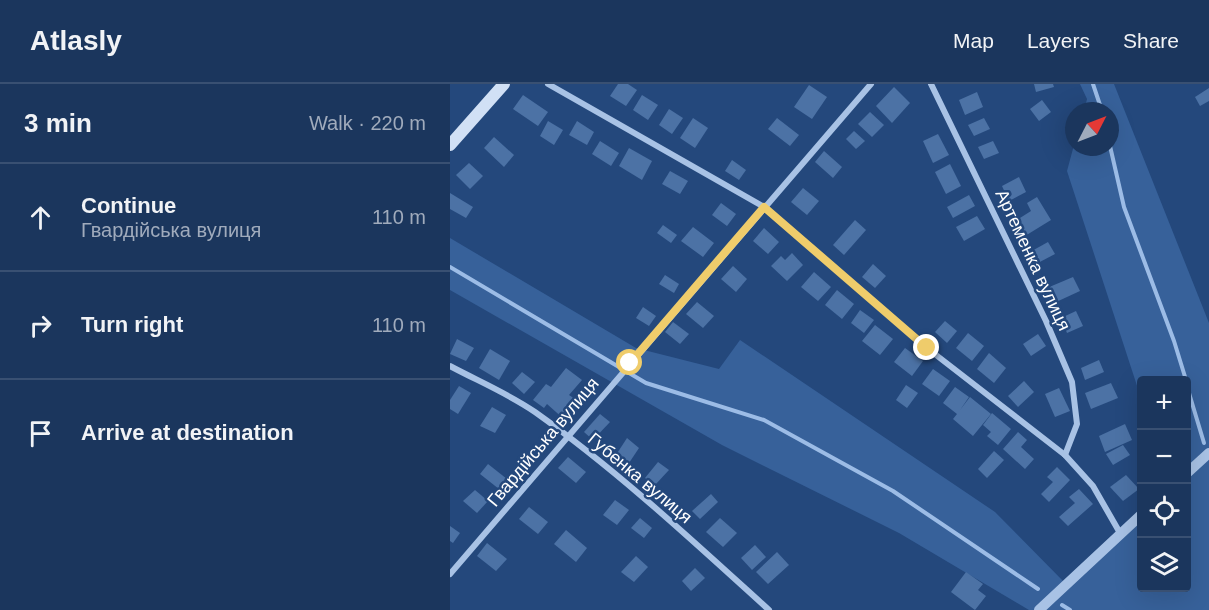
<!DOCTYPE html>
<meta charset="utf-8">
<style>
body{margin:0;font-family:Arial,sans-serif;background:#284166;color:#f1f3f6}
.controls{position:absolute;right:18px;bottom:18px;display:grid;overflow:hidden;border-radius:6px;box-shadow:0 6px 24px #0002}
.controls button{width:54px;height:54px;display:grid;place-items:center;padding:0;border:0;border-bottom:2px solid #395072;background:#1b365d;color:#f1f3f6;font:30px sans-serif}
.compass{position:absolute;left:615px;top:18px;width:54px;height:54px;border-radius:50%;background:#1b365d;box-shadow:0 6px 24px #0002;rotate:48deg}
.stop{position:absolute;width:18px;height:18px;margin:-14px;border:4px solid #efcc6b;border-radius:50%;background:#fff}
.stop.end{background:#efcc6b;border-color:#fff;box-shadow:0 2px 6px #0008}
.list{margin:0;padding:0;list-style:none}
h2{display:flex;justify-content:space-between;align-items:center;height:78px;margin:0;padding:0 24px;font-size:26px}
h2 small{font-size:20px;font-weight:400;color:#a0abbc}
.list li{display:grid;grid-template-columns:39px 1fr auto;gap:18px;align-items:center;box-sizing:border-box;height:108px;padding:0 24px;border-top:2px solid #395072}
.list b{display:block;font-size:22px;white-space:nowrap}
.list p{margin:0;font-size:20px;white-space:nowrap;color:#a0abbc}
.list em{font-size:20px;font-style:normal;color:#a0abbc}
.icon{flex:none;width:33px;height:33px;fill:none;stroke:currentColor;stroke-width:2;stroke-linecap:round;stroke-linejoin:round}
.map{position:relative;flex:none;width:759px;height:526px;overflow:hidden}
header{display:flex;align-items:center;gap:36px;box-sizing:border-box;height:84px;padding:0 30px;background:#1b365d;border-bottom:2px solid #395072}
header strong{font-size:28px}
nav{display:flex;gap:33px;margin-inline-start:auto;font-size:21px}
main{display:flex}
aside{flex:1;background:#1b365d}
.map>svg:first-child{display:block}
</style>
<header>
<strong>Atlasly</strong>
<nav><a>Map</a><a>Layers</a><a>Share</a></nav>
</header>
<main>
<aside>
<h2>3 min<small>Walk · 220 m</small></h2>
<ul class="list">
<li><svg class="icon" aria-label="ahead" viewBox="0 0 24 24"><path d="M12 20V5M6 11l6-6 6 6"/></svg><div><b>Continue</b><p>Гвардійська вулиця</p></div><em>110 m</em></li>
<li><svg class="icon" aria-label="right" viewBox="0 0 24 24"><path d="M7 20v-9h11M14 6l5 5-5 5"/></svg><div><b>Turn right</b></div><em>110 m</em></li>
<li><svg class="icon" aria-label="arrive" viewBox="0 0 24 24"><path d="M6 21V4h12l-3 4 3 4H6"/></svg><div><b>Arrive at destination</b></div></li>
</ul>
</aside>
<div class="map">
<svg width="759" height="526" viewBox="0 0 759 526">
<rect width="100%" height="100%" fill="#24487c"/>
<path fill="#37619a" d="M630,0H664L759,239V526H579L449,449L272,361L0,206V154L186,264L269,285L290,256L545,428L616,500L691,430L692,504H736V296H692L691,314L617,87L624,61V63H660V27H634L637,15Z"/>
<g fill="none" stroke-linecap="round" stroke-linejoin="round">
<g stroke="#9cbce6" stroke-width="4">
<path d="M643,0L652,27"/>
<path d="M660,62L674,123L724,257L736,296"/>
<path d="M0,183L196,299L314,336L443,407L588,505"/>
<path d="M736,299L754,359"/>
<path d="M612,521L620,526"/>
</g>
</g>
<g fill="#4c72a5">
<path d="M168,0H178L187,6L176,22L160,12Z"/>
<path d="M584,0H603L604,3L586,8Z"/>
<path d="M359,1L377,13L362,35L344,23Z"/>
<path d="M444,3L460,19L442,39L426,22Z"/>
<path d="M759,4V17L750,22L745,13Z"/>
<path d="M527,8L533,23L515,31L509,16Z"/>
<path d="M73,11L98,28L88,42L63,25Z"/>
<path d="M192,11L208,21L198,36L183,26Z"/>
<path d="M592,16L601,28L589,37L580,25Z"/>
<path d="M219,25L233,34L222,50L209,41Z"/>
<path d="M420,28L434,41L422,53L408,40Z"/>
<path d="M243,34L258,44L245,64L230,54Z"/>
<path d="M327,34L349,51L340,62L318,45Z"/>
<path d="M534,34L540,45L524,52L518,41Z"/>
<path d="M98,37L113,46L104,61L90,52Z"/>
<path d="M127,37L144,48L137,61L119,51Z"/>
<path d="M404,47L415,57L406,65L396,55Z"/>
<path d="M488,50L499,71L483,79L473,57Z"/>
<path d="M44,53L64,71L54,83L34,64Z"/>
<path d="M150,57L169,69L161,82L142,70Z"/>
<path d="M543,57L549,69L534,75L528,63Z"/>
<path d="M179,64L202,77L192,96L169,82Z"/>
<path d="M374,67L392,83L383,94L365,78Z"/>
<path d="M282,76L296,86L289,96L275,87Z"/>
<path d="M19,79L33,92L20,105L6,91Z"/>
<path d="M500,80L511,102L496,110L485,88Z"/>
<path d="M220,87L238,97L230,110L212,100Z"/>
<path d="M569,93L576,108L559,117L552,102Z"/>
<path d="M353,104L369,117L357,131L341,118Z"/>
<path d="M0,109L23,123L16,134L0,125Z"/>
<path d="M519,111L525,122L503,134L497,123Z"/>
<path d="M587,113L601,136L575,152L565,137L581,127L577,119Z"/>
<path d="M271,119L286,130L277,142L262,131Z"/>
<path d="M527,132L535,145L514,157L506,143Z"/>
<path d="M405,136L416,146L394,171L383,161Z"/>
<path d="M213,141L227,151L221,159L207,149Z"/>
<path d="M243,143L264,159L253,173L231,157Z"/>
<path d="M314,144L329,158L318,170L303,157Z"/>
<path d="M598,158L605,170L586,180L580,168Z"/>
<path d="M342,169L353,181L337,197L321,182L331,172L335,176Z"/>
<path d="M423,180L436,192L425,204L412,193Z"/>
<path d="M283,182L297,195L286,208L271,195Z"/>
<path d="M364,188L381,203L368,217L351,203Z"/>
<path d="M215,191L229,200L224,209L209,200Z"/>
<path d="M623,193L630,207L604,219L597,204Z"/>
<path d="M387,206L404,220L392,235L375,221Z"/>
<path d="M247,218L264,232L253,244L236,230Z"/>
<path d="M193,223L206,232L199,242L186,234Z"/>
<path d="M410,226L424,236L414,249L401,239Z"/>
<path d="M626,227L633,242L617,249L611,234Z"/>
<path d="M495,237L507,247L497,259L485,248Z"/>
<path d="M223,238L239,250L230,260L215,248Z"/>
<path d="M425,241L443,255L430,271L412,257Z"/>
<path d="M518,249L534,262L522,277L506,264Z"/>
<path d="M588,250L596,262L581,272L573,260Z"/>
<path d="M7,255L24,264L16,277L0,270Z"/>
<path d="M455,264L473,277L462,292L444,278Z"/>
<path d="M40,265L60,277L49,296L29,284Z"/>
<path d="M539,269L556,284L544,299L527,285Z"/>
<path d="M649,276L654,288L635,296L631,284Z"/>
<path d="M116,284L132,296L119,311L128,317L115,336L97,320L94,324L83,316L96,300L101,303Z"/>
<path d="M483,285L500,297L489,312L472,300Z"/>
<path d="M72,288L85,298L74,310L62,299Z"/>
<path d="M574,297L584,308L568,323L558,312Z"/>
<path d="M661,299L668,314L641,325L635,309Z"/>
<path d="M456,301L468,309L457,324L446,316Z"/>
<path d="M9,302L21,309L8,330L0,325V316Z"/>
<path d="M505,303L519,313L510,326L520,313L541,330L523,352L503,335L507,330L493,319Z"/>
<path d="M609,304L620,327L605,333L595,310Z"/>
<path d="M42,323L56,331L45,349L30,342Z"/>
<path d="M542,329L561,345L548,361L537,352L541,348L533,341Z"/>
<path d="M150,330L160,338L143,356L134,348Z"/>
<path d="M675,340L682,356L655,368L649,352Z"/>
<path d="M568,348L577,356L571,363L584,375L575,385L553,365Z"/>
<path d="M177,354L189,364L179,379L166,371Z"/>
<path d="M673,361L680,371L663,381L656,370Z"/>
<path d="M544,367L554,376L537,394L528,385Z"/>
<path d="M118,373L136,388L126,399L108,384Z"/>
<path d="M208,378L219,386L205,401L195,394Z"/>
<path d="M38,380L57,395L49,405L30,390Z"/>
<path d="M607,383L620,396L599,418L591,410L603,398L597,393Z"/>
<path d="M676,391L689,405L673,417L660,403Z"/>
<path d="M629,405L643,420L618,442L609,433L625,419L619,413Z"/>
<path d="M25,406L38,417L27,429L13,417Z"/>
<path d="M261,410L268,418L250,435L242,427Z"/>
<path d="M165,416L179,426L167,441L153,431Z"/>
<path d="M79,423L98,438L88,450L69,435Z"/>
<path d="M190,434L202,444L194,454L181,444Z"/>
<path d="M270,434L287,449L273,463L256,448Z"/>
<path d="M0,442L10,449L3,459L0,457Z"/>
<path d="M116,446L137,464L126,478L104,460Z"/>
<path d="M37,459L57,475L46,487L27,472Z"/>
<path d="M305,461L316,473L302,486L291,474Z"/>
<path d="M327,468L339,481L318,500L306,488Z"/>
<path d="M186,472L198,483L184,498L171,488Z"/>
<path d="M245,484L255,494L241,507L232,497Z"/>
<path d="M516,488L533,500L528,506L536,512L525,526L501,508Z"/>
</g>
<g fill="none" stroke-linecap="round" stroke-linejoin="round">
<g stroke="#a8c2e5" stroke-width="6">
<path d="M98,0L314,123L477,264L615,371L643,402L670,449"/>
<path d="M481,0L596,237L622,298L627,340L615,371"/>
<path d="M0,282C28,297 59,310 85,328C168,387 244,458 319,526"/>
<path d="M0,490L421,0"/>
</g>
<g stroke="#a8c2e5" stroke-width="10">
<path d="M736,390L759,369"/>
<path d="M589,526L692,430"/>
</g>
<path stroke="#d1e0f5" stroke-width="12" d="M0,61L54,0"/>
</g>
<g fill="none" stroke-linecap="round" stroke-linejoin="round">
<path stroke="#efcc6b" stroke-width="8" d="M180,279L314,123L477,264"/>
</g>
<g text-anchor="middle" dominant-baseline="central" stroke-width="5" stroke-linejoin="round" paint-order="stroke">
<g font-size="18" fill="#fff" stroke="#24487c">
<text transform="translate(583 176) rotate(65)">Артеменка вулиця</text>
<text transform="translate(93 358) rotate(-50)">Гвардійська вулиця</text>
<text transform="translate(190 394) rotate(40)">Губенка вулиця</text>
</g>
</g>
</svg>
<div class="controls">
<button>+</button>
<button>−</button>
<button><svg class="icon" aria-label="locate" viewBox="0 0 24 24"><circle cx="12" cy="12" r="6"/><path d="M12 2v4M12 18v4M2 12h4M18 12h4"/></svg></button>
<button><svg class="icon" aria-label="layers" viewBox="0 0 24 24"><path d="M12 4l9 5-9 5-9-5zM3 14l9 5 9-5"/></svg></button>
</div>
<svg class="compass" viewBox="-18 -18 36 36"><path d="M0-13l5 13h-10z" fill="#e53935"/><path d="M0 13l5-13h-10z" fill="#a0abbc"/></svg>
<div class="stop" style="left:180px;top:279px"></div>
<div class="stop end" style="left:477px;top:264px"></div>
</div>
</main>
